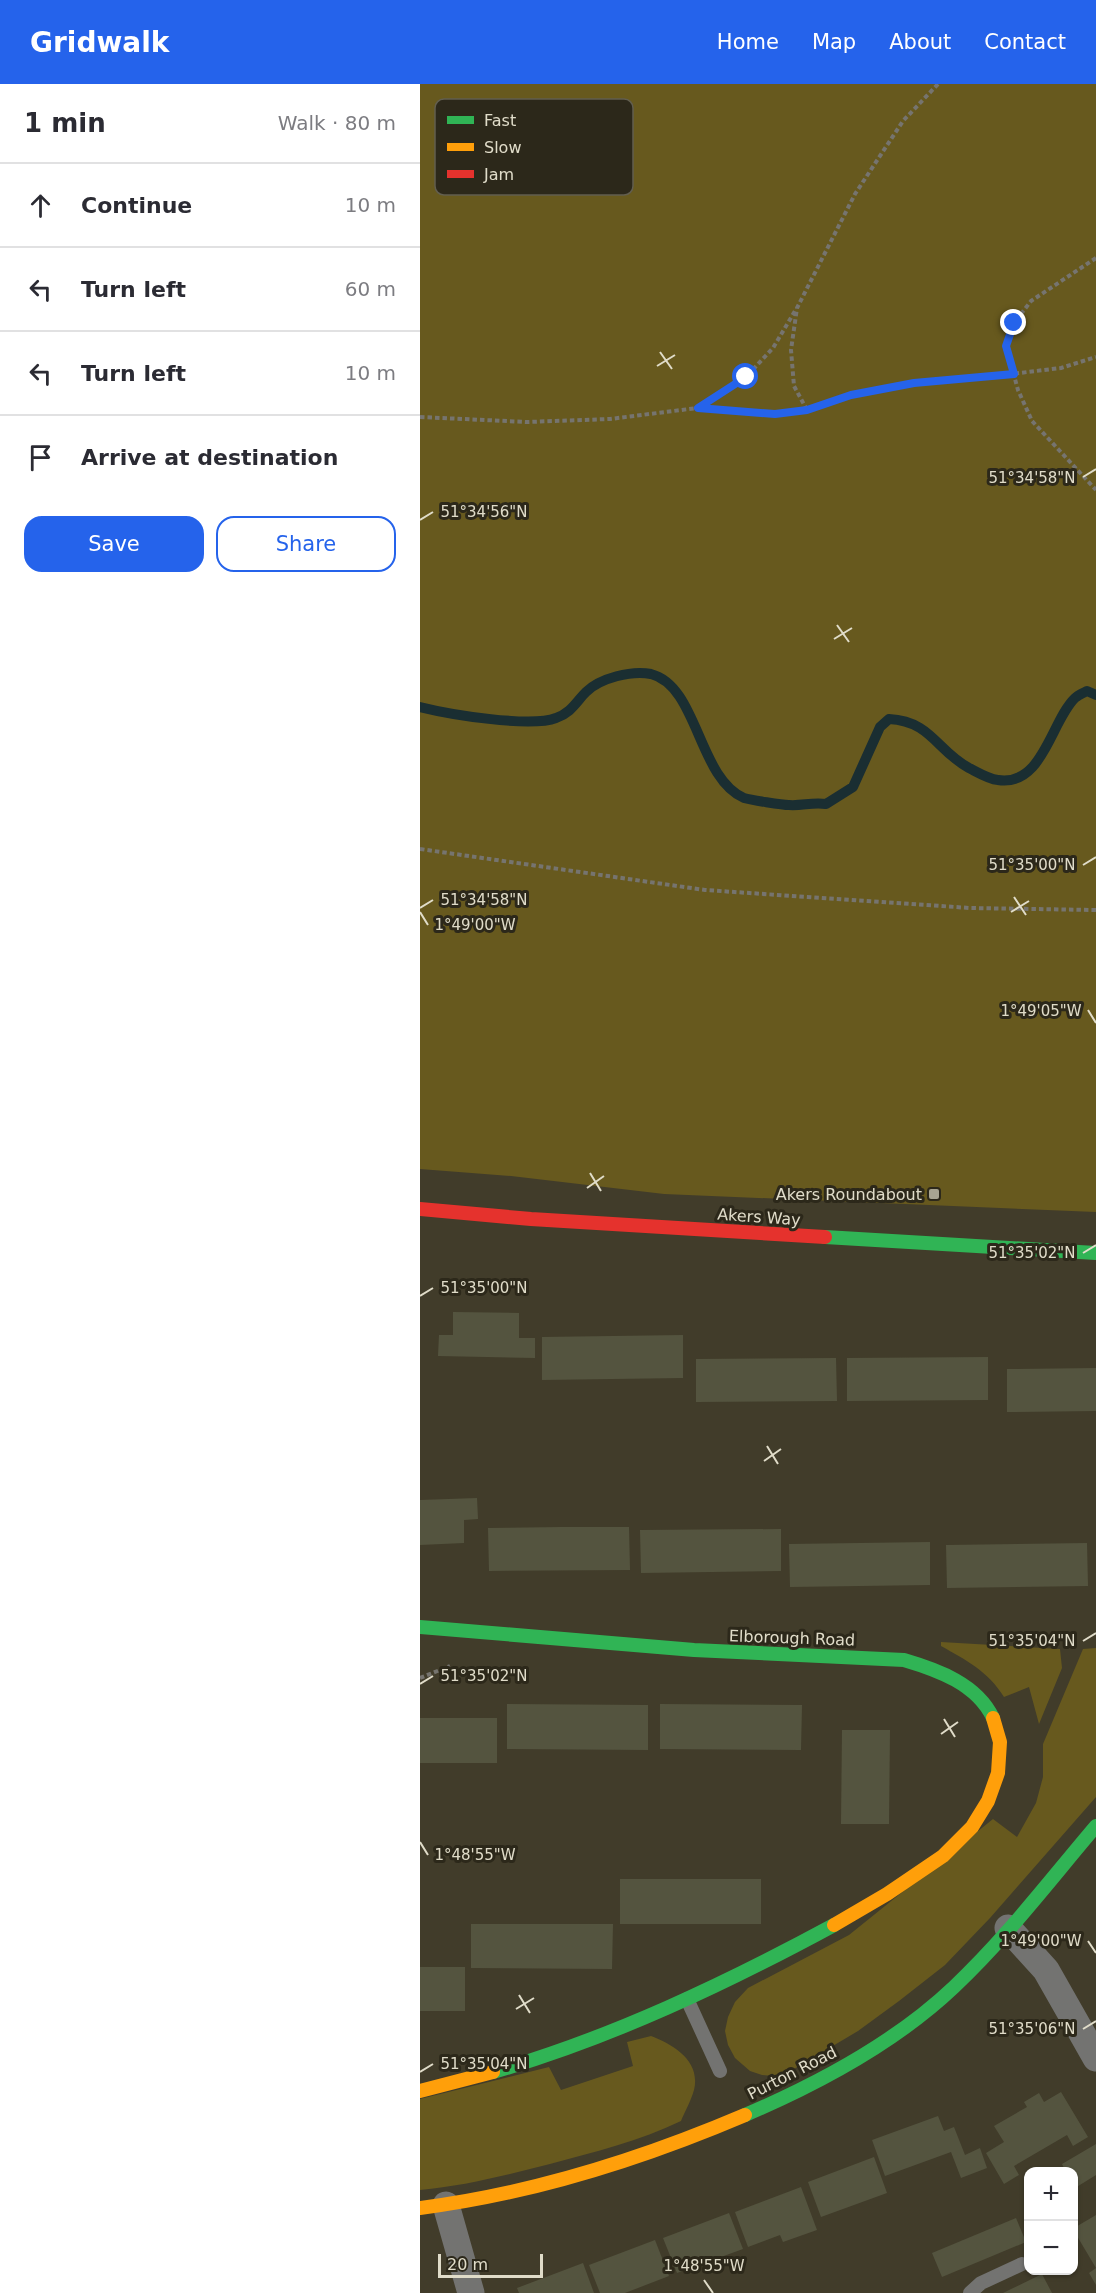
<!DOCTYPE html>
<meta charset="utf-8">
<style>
body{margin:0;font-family:"DejaVu Sans",sans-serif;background:#f2f2f3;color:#2b2b33}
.controls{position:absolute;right:18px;bottom:18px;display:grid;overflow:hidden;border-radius:12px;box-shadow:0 2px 4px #0004}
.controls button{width:54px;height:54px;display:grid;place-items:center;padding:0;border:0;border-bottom:2px solid #e1e1e2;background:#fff;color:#2b2b33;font:30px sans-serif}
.scale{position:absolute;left:18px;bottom:15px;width:105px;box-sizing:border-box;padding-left:6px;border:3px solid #e0dcc9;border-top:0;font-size:16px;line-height:21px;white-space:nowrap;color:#e0dcc9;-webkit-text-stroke:4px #2c281a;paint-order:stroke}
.stop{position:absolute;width:18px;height:18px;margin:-14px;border:4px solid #2563eb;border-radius:50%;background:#fff}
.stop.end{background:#2563eb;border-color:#fff;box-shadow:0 2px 6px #0008}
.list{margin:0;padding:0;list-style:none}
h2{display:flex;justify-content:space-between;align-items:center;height:78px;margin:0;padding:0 24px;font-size:26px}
h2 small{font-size:20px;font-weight:400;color:#7c7c81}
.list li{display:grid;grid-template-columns:39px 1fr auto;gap:18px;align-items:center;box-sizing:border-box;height:84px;padding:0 24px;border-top:2px solid #e1e1e2}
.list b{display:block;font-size:22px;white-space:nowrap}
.list em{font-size:20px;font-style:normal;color:#7c7c81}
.actions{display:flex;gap:12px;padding:18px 24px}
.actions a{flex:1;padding:14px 0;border:2px solid #2563eb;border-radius:18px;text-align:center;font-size:21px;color:#2563eb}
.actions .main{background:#2563eb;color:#fff}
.icon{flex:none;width:33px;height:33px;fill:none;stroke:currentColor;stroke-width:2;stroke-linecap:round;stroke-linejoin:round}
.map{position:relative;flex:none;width:676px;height:2209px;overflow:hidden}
header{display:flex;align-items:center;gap:36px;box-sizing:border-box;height:84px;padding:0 30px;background:#2563eb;color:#fff}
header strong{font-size:28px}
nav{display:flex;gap:33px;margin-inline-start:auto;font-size:21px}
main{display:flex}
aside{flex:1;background:#fff}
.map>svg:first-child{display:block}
</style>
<header>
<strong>Gridwalk</strong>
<nav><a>Home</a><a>Map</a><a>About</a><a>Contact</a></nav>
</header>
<main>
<aside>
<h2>1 min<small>Walk · 80 m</small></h2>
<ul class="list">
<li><svg class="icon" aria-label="ahead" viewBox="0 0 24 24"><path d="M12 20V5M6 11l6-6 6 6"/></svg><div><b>Continue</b></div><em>10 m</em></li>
<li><svg class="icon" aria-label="left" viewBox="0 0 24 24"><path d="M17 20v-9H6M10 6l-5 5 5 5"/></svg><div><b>Turn left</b></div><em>60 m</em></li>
<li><svg class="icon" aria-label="left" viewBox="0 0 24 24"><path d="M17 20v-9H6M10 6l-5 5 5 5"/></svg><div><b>Turn left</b></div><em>10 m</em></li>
<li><svg class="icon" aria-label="arrive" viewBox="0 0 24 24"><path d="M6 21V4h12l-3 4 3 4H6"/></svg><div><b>Arrive at destination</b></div></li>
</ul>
<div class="actions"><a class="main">Save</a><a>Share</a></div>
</aside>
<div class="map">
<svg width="676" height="2209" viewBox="0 0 676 2209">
<rect width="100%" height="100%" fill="#413c2a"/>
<g fill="#67591e">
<path d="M0,0H676V1128L244,1110L91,1092L0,1085Z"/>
<path d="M521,1558L640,1565L642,1584L619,1640L609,1603L584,1613C568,1587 546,1576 521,1562Z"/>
<path d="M676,1564V1713L570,1834L525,1881L479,1917L438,1947L369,1988L354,1992L342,1991L330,1987L315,1974L308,1961L305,1947L308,1933L315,1918L328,1904L429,1851L573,1735L597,1753L616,1719L623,1693V1660L663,1565Z"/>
<path d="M231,1952C254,1961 281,1977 274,2006C271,2017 265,2027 261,2037C220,2057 174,2068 130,2080C87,2091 44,2102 0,2106V2015L129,1983L141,2006L213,1982L207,1958Z"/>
</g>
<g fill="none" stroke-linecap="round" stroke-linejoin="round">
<path stroke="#1a2e32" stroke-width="10" d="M0,623C28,630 110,644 136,634C151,629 156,618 166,608C180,594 212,586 231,590C278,602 278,694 324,714C331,716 362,721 369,721C382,722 392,718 406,720L433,703L460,643L469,635C511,637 517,667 549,684C557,688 568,695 578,696C623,703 631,637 655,614C658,611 663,609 667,607L676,611"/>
</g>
<g fill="#54543f">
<path d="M33,1228L99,1229V1254H115V1274L18,1272L19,1251H33Z"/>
<path d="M263,1251V1294L122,1296V1253Z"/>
<path d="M568,1273V1316L427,1317V1274Z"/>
<path d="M416,1274L417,1317L276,1318V1275Z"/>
<path d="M676,1284V1327L587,1328V1285Z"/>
<path d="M57,1414L58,1435L44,1436V1459L0,1461V1416Z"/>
<path d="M142,1443H209L210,1486L69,1487L68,1444Z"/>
<path d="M361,1445V1487L221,1489L220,1446Z"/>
<path d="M510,1458V1501L370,1503L369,1460Z"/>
<path d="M667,1459L668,1502L527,1504L526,1461Z"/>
<path d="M87,1620L228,1621V1666L87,1665Z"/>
<path d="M240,1620L382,1621L381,1666L240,1665Z"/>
<rect x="0" y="1634" width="77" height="45"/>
<path d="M422,1646H470L469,1740H421Z"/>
<rect x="200" y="1795" width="141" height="45"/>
<path d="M51,1840H193L192,1885L51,1884Z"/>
<rect x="0" y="1883" width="45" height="44"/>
<path d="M641,2008L668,2053L653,2062L647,2051L594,2082L599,2091L584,2100L566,2069L584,2058L574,2042L607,2023L604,2018L619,2009L624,2018Z"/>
<path d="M518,2032L524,2047L534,2043L545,2071L560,2064L567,2084L541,2094L531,2068L465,2092L452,2056Z"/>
<path d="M676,2060V2091L655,2104L654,2088H646L642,2080Z"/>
<path d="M454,2073L467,2109L401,2133L388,2098Z"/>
<path d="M381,2103L397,2146L363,2158L360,2151L328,2163L315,2128Z"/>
<path d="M309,2129L323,2165L257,2189L243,2154Z"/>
<path d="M676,2131V2184L654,2147V2144Z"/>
<path d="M596,2134L606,2158L522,2193L512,2169Z"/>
<path d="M235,2156L249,2192L205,2209H180L169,2181Z"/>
<path d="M163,2179L174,2209H99L97,2204Z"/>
<path d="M676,2184V2201L669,2189Z"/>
<path d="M622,2190L632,2209H583Z"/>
</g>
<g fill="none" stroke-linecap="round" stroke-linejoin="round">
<g stroke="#76746f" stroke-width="4" stroke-dasharray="4.5 3" stroke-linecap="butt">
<path d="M676,174L611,217L594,239L586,262L598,306L612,337L676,406"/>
<path d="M278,324L326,293L353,264L375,227"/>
<path d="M387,326L374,302L371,266L377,224L435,110L483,37L518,0"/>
<path d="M0,333L107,338L190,335L277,324L355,330L387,326L431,311L494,299L574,292L641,284L676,273"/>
<path d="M0,765L285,806L550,824L676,826"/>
<path d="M0,1594L30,1582"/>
</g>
<g stroke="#737371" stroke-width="14">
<path d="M267,1915L300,1987"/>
<path d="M550,2209L561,2199L602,2180"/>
</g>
<g stroke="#737371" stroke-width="27">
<path d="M588,1844L626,1886L676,1974"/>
<path d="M26,2121L51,2209"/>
</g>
<g stroke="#30b455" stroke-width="14">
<path d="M405,1153L676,1169"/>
<path d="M0,1543L274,1566L484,1576C518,1586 557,1600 573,1634"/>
<path d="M73,1988C191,1954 305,1900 414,1841"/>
<path d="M325,2031C400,1999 475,1959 534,1903C586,1854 630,1796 676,1742"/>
</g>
<g stroke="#ff9f0a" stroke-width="14">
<path d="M414,1841L467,1810L523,1772L552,1743L568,1717L578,1689L580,1658L573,1634"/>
<path d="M0,2007L73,1988"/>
<path d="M0,2124C110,2110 224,2074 325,2031"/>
</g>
<path stroke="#e5322d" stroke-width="14" d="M0,1125L111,1135L405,1153"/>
</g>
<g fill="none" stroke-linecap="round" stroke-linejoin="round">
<path stroke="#2563eb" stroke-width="8" d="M326,293L278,324L355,330L387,326L431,311L494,299L594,290L586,262L594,239"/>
</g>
<path fill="none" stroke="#e0dcc9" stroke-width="2" d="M240,268L252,285M237,282L255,271M663,393L676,385M0,436L13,428M417,541L429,558M414,555L432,544M663,781L676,773M594,813L606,831M0,824L13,816M0,828L8,841M591,828L609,817M668,926L676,939M170,1089L181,1107M167,1104L184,1092M663,1169L676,1161M0,1212L13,1204M347,1362L358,1380M344,1377L361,1365M663,1557L676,1549M0,1600L13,1592M524,1635L535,1653M521,1650L538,1638M0,1758L8,1771M668,1857L676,1869M99,1911L110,1929M96,1925L114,1914M663,1945L676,1937M0,1988L13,1980M284,2196L293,2209"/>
<rect fill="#a8a491" stroke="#2c281a" stroke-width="2" x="508" y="1104" width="12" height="12" rx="3"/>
<g text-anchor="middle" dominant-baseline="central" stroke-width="6" stroke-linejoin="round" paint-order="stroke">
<g font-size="16" fill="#e0dcc9" stroke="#2c281a" text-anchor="end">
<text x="502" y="1110">Akers Roundabout</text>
</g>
<g font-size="16" fill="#e0dcc9" stroke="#2c281a">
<text transform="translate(339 1133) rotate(4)">Akers Way</text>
<text transform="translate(372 1554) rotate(2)">Elborough Road</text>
<text transform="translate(372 1989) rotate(-27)">Purton Road</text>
</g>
</g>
<rect x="15" y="15" width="198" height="96" rx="9" fill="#2c281a" stroke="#625e4f" stroke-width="1.5"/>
<rect x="27" y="32" width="27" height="8" fill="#30b455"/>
<rect x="27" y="59" width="27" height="8" fill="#ff9f0a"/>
<rect x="27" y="86" width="27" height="8" fill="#e5322d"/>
<g font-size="16" fill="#e0dcc9">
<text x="64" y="42">Fast</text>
<text x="64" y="69">Slow</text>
<text x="64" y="96">Jam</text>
</g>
<g font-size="15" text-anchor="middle" fill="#e0dcc9" stroke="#2c281a" stroke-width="6" stroke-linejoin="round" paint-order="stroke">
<text x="612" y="399">51°34'58"N</text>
<text x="64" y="433">51°34'56"N</text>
<text x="612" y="786">51°35'00"N</text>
<text x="64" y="821">51°34'58"N</text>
<text x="55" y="846">1°49'00"W</text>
<text x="621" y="932">1°49'05"W</text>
<text x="612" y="1174">51°35'02"N</text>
<text x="64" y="1209">51°35'00"N</text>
<text x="612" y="1562">51°35'04"N</text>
<text x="64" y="1597">51°35'02"N</text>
<text x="55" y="1776">1°48'55"W</text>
<text x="621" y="1862">1°49'00"W</text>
<text x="612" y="1950">51°35'06"N</text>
<text x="64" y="1985">51°35'04"N</text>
<text x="284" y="2187">1°48'55"W</text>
</g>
</svg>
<div class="controls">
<button>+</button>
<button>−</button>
</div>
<div class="scale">20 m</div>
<div class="stop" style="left:326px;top:293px"></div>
<div class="stop end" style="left:594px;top:239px"></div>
</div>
</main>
